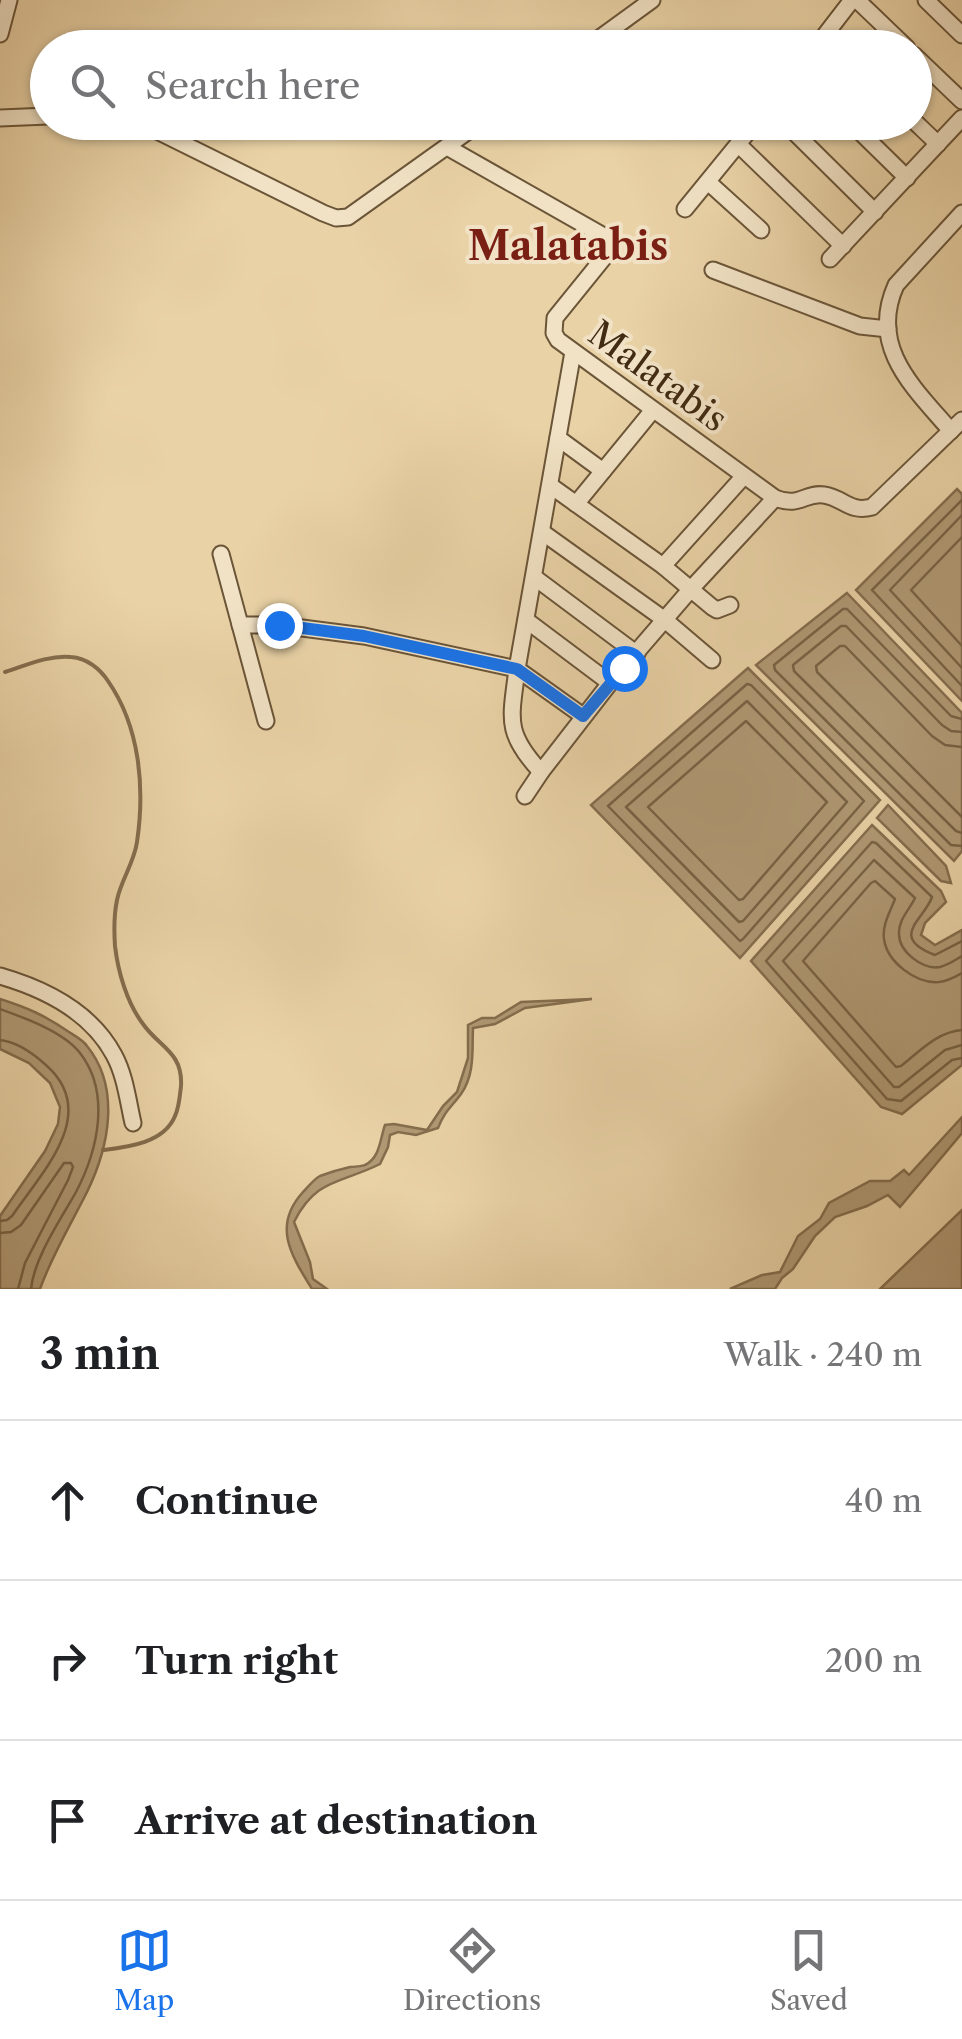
<!DOCTYPE html>
<meta charset="utf-8">
<style>
body{margin:0;font-family:"Libre Caslon Text",serif;background:#f2f2f2;color:#202124}
.stop{position:absolute;width:30px;height:30px;margin:-22px;border:8px solid #1a73e8;border-radius:50%;background:#fff}
.stop.end{background:#1a73e8;border-color:#fff;box-shadow:0 2px 10px #0008}
.list{margin:0;padding:0;list-style:none}
h2{display:flex;justify-content:space-between;align-items:center;height:130px;margin:0;padding:0 40px;font-size:42px}
h2 small{font-size:32px;font-weight:400;color:#757577}
.list li{display:grid;grid-template-columns:65px 1fr auto;gap:30px;align-items:center;box-sizing:border-box;height:160px;padding:0 40px;border-top:2px solid #e0e0e0}
.list b{display:block;font-size:38px;white-space:nowrap}
.list em{font-size:32px;font-style:normal;color:#757577}
.icon{flex:none;width:55px;height:55px;fill:none;stroke:currentColor;stroke-width:2;stroke-linecap:round;stroke-linejoin:round}
.map{position:relative;flex:none;width:962px;height:1289px;overflow:hidden}
.search{position:absolute;background:#fff;box-shadow:0 2px 8px #0004;left:30px;right:30px;top:30px;height:110px;display:flex;align-items:center;gap:25px;box-sizing:border-box;padding:0 35px;border-radius:55px;color:#757577;font-size:38px}
.sheet{height:610px;background:#fff}
nav{display:flex;justify-content:space-around;align-items:center;box-sizing:border-box;height:140px;border-top:2px solid #e0e0e0;background:#fff;font-size:28px;color:#757577}
nav a{display:grid;justify-items:center;gap:5px}
nav .on{color:#1a73e8}
.map>svg:first-child{display:block}
</style>
<div class="map">
<svg width="962" height="1289" viewBox="0 0 962 1289">
<rect width="100%" height="100%" fill="#e9d2a6"/>
<filter id="stains"><feTurbulence type="fractalNoise" baseFrequency=".002" numOctaves="4"/><feColorMatrix values="0 0 0 0 .2 0 0 0 0 .09 0 0 0 0 .02 0 0 0 .5 -.17"/></filter>
<radialGradient id="worn" r=".72"><stop offset=".6" stop-color="#630" stop-opacity="0"/><stop offset="1" stop-color="#630" stop-opacity=".3"/></radialGradient>
<g fill="#b09974" stroke="#846d4d" stroke-width="2.5">
<path d="M957,489L962,494V701L856,590Z"/>
<path d="M847,593L962,713V851L954,861L756,665Z"/>
<path d="M748,668L880,800L740,958L591,805Z"/>
<path d="M888,805L946,866L951,883L941,881L877,818Z"/>
<path d="M872,825L941,891L946,902L925,923L921,935L935,945L962,930V1065L902,1114L881,1107L751,961Z"/>
<path d="M0,999C28,1008 44,1015 69,1032C75,1036 83,1040 87,1046C121,1088 109,1147 87,1192C71,1224 52,1255 40,1289H0V1216L45,1151L58,1124L60,1107L50,1083L29,1063L0,1049Z"/>
<path d="M592,999L525,1008L495,1024L473,1028C472,1051 475,1074 461,1094C450,1109 446,1109 438,1128L416,1135L398,1132L390,1135L388,1147L380,1164C340,1184 316,1178 294,1222L310,1262L313,1279L327,1289H312C291,1255 272,1226 303,1192C308,1187 314,1179 320,1176C328,1173 341,1169 350,1167C352,1167 363,1166 365,1165C380,1158 380,1139 385,1125L394,1124L427,1130L443,1106L457,1092L468,1058V1025L482,1018H495L521,1002Z"/>
<path d="M962,1117V1133L900,1207L888,1195L867,1206L835,1217L815,1236L793,1269L782,1278L775,1289H730L762,1275L780,1272L798,1236L820,1219L829,1203L870,1181H890L904,1170L909,1175Z"/>
<path d="M962,1210V1289H880Z"/>
</g>
<g fill="none" stroke-linecap="round" stroke-linejoin="round">
<g stroke="#786244" stroke-width="2.5">
<path d="M962,500L872,590L962,686"/>
<path d="M962,515L890,590L962,668"/>
<path d="M962,537L911,590L962,646"/>
<path d="M747,684L751,685L864,801L743,939L740,941L608,806Z"/>
<path d="M747,701L847,802L743,921L739,922L626,807Z"/>
<path d="M962,719L951,716L847,609H843L774,665L775,670L951,845L962,846"/>
<path d="M746,721L827,802L743,899L739,900L648,807Z"/>
<path d="M962,732L951,731L942,725L846,626H841L793,665L794,671L956,831L962,833"/>
<path d="M962,747L945,745L932,736L845,646H840L816,666L817,672L962,817"/>
<path d="M962,941L935,955C888,937 924,920 932,897L876,843L872,842L766,961L887,1099L901,1101L952,1060L962,1058"/>
<path d="M962,956C955,960 948,965 940,967C923,970 899,952 899,934C898,920 910,909 915,898L874,860L783,961L894,1087H899L945,1050L962,1045"/>
<path d="M962,973C955,977 948,981 939,982C916,984 887,962 884,939C882,925 890,912 895,899L875,881L871,883L803,961L896,1067L901,1066C920,1051 937,1032 962,1030"/>
<path d="M0,1009C25,1018 64,1032 80,1053C111,1093 98,1150 76,1192C61,1219 34,1258 31,1289"/>
<path d="M0,1040C18,1042 34,1054 47,1066C100,1114 42,1172 12,1216L7,1220L0,1221"/>
<path d="M0,1233L11,1232L21,1225L64,1163H71L73,1167L68,1180L25,1263L18,1289"/>
</g>
<path stroke="#846d4d" stroke-width="4" d="M5,672C27,665 48,655 71,657C87,658 100,669 108,681C140,727 145,788 137,842C134,863 121,880 117,900C114,914 114,931 115,946C118,972 127,1003 143,1024C159,1047 183,1052 181,1086C180,1095 179,1108 175,1116C164,1143 128,1147 103,1150"/>
<defs>
<g id="minor">
<path d="M857,0L907,48"/>
<path d="M926,0L962,35"/>
<path d="M0,34L9,0"/>
<path d="M586,48L652,0"/>
<path d="M815,48L852,0"/>
<path d="M914,55L962,101"/>
<path d="M0,118L48,116"/>
<path d="M914,121L938,144"/>
<path d="M139,122L323,213L336,218L348,217L481,122"/>
<path d="M784,122L875,212"/>
<path d="M850,122L907,178"/>
<path d="M739,145L843,246"/>
<path d="M447,147L602,235L608,245L606,255L555,318L554,333L558,340L775,498C801,508 804,492 824,495C844,498 849,513 872,507L962,420"/>
<path d="M708,182L761,230"/>
<path d="M685,209L756,122"/>
<path d="M830,259L962,118"/>
<path d="M713,270L860,326L888,329"/>
<path d="M951,431C914,388 868,347 896,285L962,213"/>
<path d="M558,438L603,471"/>
<path d="M551,486L663,566L712,607L717,610L730,605"/>
<path d="M576,504L653,410"/>
<path d="M542,532L665,620L712,660"/>
<path d="M221,554L266,721"/>
<path d="M663,566L744,476"/>
<path d="M534,577L637,654"/>
<path d="M526,620L610,683"/>
<path d="M240,625H279L364,636L517,669L583,716"/>
<path d="M541,772C504,732 511,719 517,669L573,352"/>
<path d="M525,796L541,772L610,683L690,590L775,498"/>
<path d="M0,976C45,989 91,1012 114,1055C125,1075 128,1101 133,1123"/>
</g>
</defs>
<use href="#minor" stroke="#6b5538" stroke-width="19"/>
<use href="#minor" stroke="#f1e2c5" stroke-width="15"/>
</g>
<g fill="none" stroke-linecap="round" stroke-linejoin="round">
<path stroke="#1a73e8" stroke-width="12" d="M279,625L364,636L517,669L583,716L624,668"/>
</g>
<g text-anchor="middle" dominant-baseline="central" stroke-width="8" stroke-linejoin="round" paint-order="stroke">
<g font-size="35" fill="#412b13" stroke="#f1e2c5">
<text transform="translate(658 376) rotate(36)">Malatabis</text>
</g>
<g font-size="40" font-weight="bold" fill="#7a1f14" stroke="#f1e2c5">
<text x="568" y="245">Malatabis</text>
</g>
</g>
<rect width="100%" height="100%" filter="url(#stains)"/>
<rect width="100%" height="100%" fill="url(#worn)"/>
</svg>
<div class="stop" style="left:624px;top:668px"></div>
<div class="stop end" style="left:279px;top:625px"></div>
<div class="search"><svg class="icon" aria-label="search" viewBox="0 0 24 24"><circle cx="10" cy="10" r="6"/><path d="M15 15l6 6"/></svg>Search here</div>
</div>
<section class="sheet">
<h2>3 min<small>Walk · 240 m</small></h2>
<ul class="list">
<li><svg class="icon" aria-label="ahead" viewBox="0 0 24 24"><path d="M12 20V5M6 11l6-6 6 6"/></svg><div><b>Continue</b></div><em>40 m</em></li>
<li><svg class="icon" aria-label="right" viewBox="0 0 24 24"><path d="M7 20v-9h11M14 6l5 5-5 5"/></svg><div><b>Turn right</b></div><em>200 m</em></li>
<li><svg class="icon" aria-label="arrive" viewBox="0 0 24 24"><path d="M6 21V4h12l-3 4 3 4H6"/></svg><div><b>Arrive at destination</b></div></li>
</ul>
</section>
<nav>
<a class="on"><svg class="icon" aria-label="map" viewBox="0 0 24 24"><path d="M3 6l6-2 6 2 6-2v14l-6 2-6-2-6 2zM9 4v14M15 6v14"/></svg>Map</a>
<a><svg class="icon" aria-label="directions" viewBox="0 0 24 24"><path d="M12 3l9 9-9 9-9-9zM9 14v-3h6M13 9l2 2-2 2"/></svg>Directions</a>
<a><svg class="icon" aria-label="saved" viewBox="0 0 24 24"><path d="M7 4h10v16l-5-4-5 4z"/></svg>Saved</a>
</nav>
